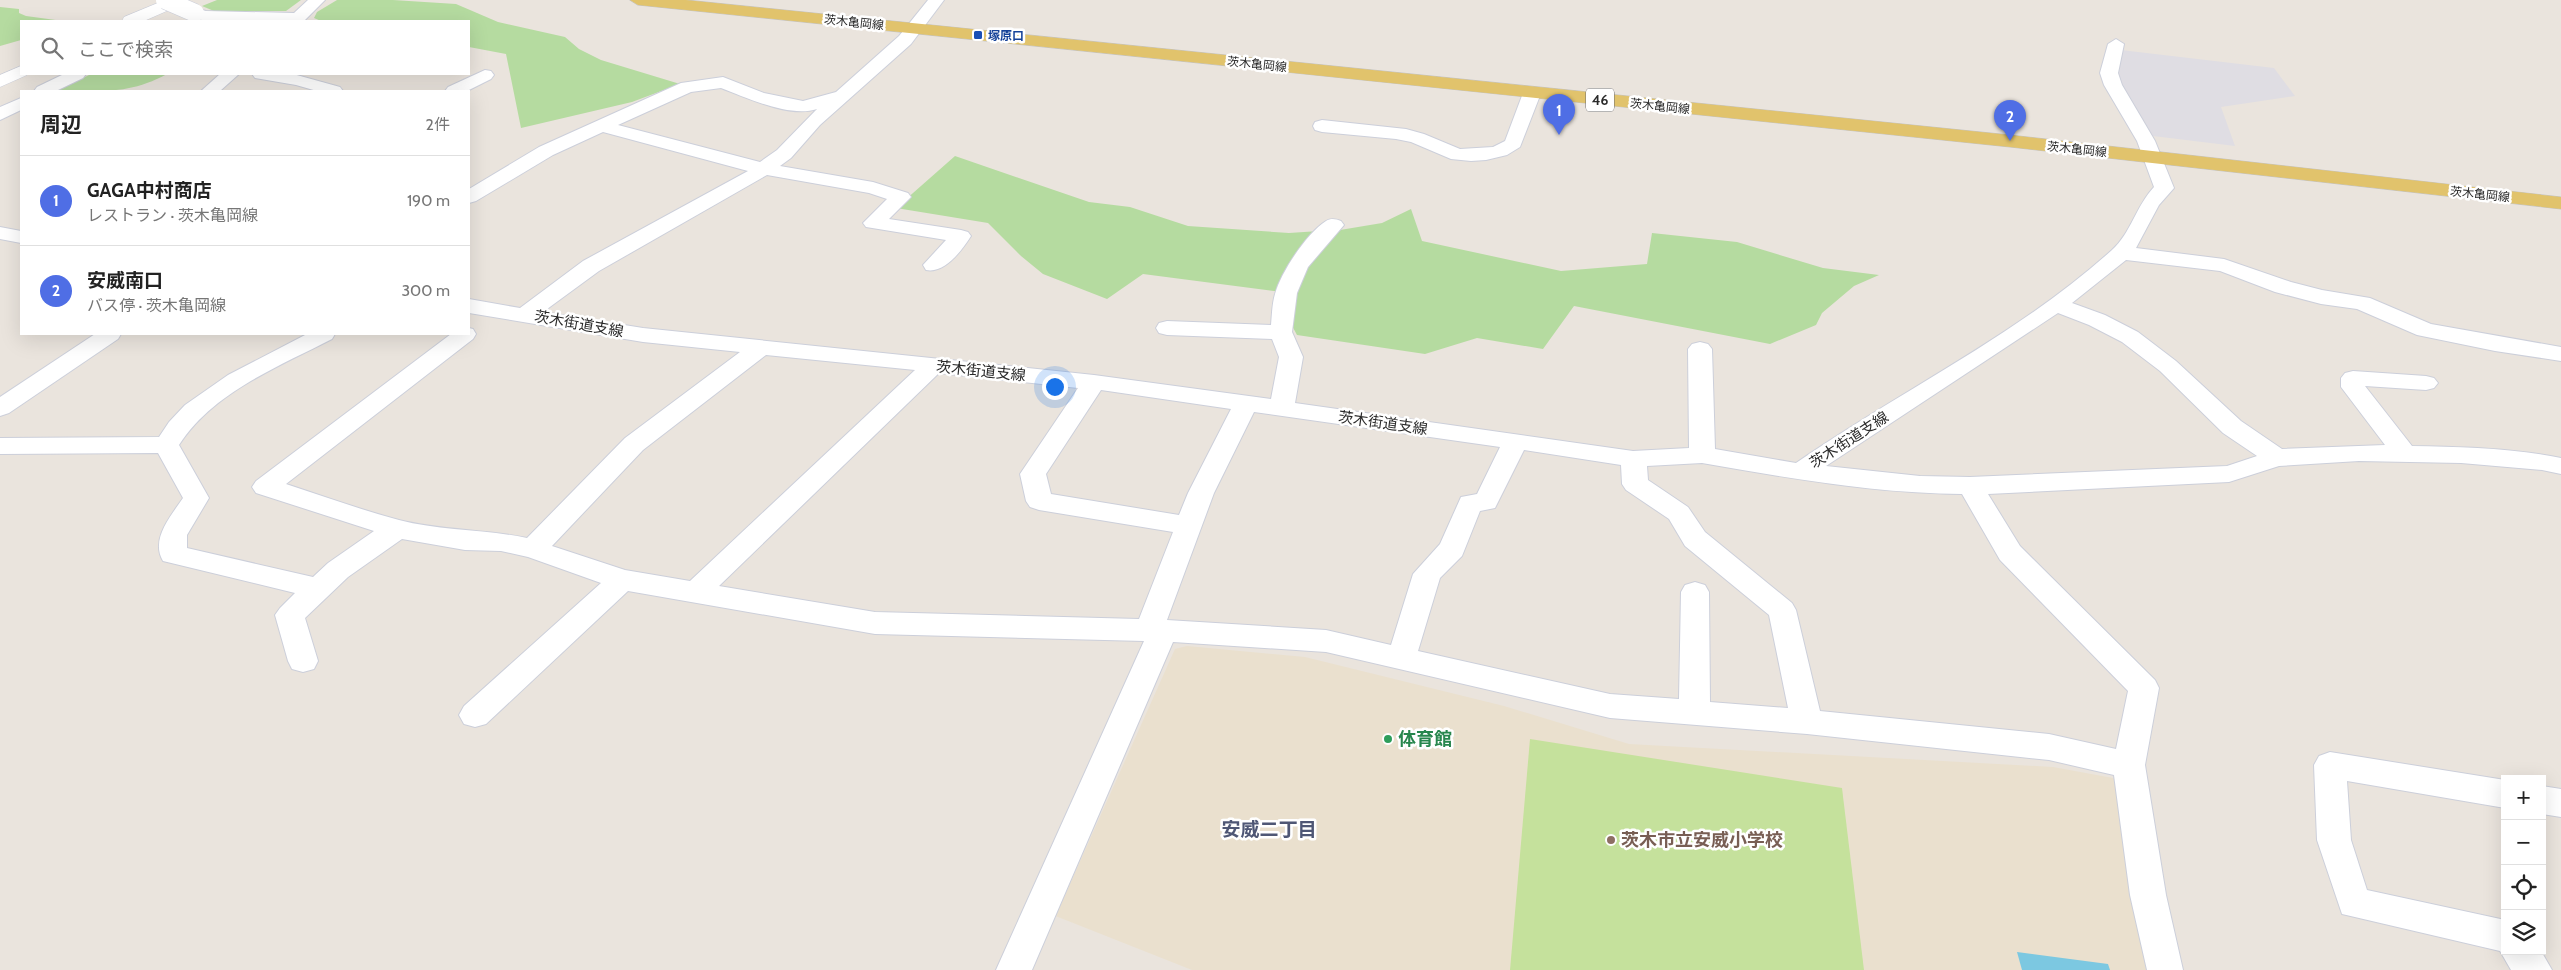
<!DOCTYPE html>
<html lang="ja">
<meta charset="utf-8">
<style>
body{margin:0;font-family:Cabin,"Noto Sans JP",sans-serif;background:#f6f6f6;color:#222}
.controls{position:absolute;right:15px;bottom:15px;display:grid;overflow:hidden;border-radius:0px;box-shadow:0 5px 20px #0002}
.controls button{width:45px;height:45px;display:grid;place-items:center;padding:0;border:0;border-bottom:1px solid #e0e0e0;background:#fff;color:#222;font:25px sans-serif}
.you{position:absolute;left:1054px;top:386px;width:18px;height:18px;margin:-12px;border:4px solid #fff;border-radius:50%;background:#1a73e8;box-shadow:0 0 0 8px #1a73e833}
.badge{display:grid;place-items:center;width:32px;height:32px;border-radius:50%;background:#4f6ee5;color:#fff;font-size:16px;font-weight:700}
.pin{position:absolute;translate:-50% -41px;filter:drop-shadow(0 1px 2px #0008)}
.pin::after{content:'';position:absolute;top:26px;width:18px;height:15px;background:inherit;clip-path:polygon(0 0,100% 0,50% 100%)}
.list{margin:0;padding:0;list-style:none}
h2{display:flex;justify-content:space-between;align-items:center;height:65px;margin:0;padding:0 20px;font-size:21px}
h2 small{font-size:16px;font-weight:400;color:#767676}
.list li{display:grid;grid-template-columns:32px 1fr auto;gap:15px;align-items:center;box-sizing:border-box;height:90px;padding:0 20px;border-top:1px solid #e0e0e0}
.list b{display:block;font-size:19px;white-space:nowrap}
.list p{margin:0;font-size:16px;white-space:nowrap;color:#767676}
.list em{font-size:16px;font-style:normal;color:#767676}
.icon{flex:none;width:28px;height:28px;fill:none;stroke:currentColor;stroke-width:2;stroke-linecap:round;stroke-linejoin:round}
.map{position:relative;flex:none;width:2561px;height:970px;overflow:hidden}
.search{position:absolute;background:#fff;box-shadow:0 5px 20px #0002;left:20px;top:20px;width:450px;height:55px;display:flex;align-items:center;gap:12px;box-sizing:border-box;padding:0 18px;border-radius:0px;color:#767676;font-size:19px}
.panel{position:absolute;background:#fff;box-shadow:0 5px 20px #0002;left:20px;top:90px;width:450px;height:245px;border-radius:0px}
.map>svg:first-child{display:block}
</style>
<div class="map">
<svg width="2561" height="970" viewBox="0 0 2561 970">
<rect width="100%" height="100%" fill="#eae4dd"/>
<path fill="#dfdde3" d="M2121,50L2274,68L2295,96L2221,107L2235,146L2153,136L2115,74Z"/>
<path fill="#eae0ce" d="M1187,646L1305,657L1504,706L1629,744L2053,767L2113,778L2122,785L2156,970H1192L1053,915L1065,895L1175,649Z"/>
<g fill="#b5dba0">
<path d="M217,0H301L286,11H214L202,6Z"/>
<path d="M337,0H393L456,4L498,22L565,37L579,49L601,60L680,84L632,102L521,128L506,54L469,47V21H321L314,18L317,12Z"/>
<path d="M0,7L19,9V13L26,16L63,21H21V40L0,46Z"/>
<path d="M91,74H167C129,95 99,91 57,91Z"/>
<path d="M955,156L1089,202L1130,207L1188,226L1289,233L1319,231L1282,292L1143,274L1107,299L1043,274L1021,256L988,223L896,208Z"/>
<path d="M1411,209L1422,241L1561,271L1647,264L1652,233L1737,242L1823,268L1879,275L1854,286L1822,313L1816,325L1770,344L1574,306L1543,349L1477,338L1425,354L1297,335L1290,322L1303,268L1334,231L1382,223Z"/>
</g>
<path fill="#c5e19c" d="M1530,739L1842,788L1864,970H1510Z"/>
<path fill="#7cc8e1" d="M2017,952L2108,964L2110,970H2022Z"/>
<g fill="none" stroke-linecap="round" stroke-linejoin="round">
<defs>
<g id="street">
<path d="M308,0H325L304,21H205L189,16L187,13L195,8L206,11L294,13Z"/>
<path d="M928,0H944L911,44L820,125L791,158L780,166L873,182L908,193L911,197L889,219L961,230L968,232L971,236C962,250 945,274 926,270L923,265L946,240L866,227L863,223L887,199L869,193L767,175L599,271L543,312L643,328L1094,375L1271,399L1279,357L1272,339L1167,335L1159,333L1156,328L1159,323L1167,321L1271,325C1272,315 1272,304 1275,294C1281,272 1307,233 1326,221C1331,218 1336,219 1341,221L1344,225L1308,267L1297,293L1292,332L1303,357L1295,403L1633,451L1689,448L1688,349L1692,344L1700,342L1708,344L1712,349L1715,449L1796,463C1900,391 2018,335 2112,250C2131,233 2136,206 2154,187L2137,141L2104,85L2100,73L2108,44L2116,39L2124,44L2118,73L2122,85L2155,141L2174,188L2159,205L2136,248L2224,259L2291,282L2322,290L2370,298L2431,324L2561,347V361L2495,351L2417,335L2357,309L2321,304L2275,292L2220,271L2126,260L2072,303L2105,315L2138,332L2176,361L2241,421L2282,449L2385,445L2341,387V378L2345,373L2353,371L2426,376L2434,378L2438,383L2434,388L2426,390L2365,386L2412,446C2462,447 2513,448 2561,458V474L2542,470L2461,463L2359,461L2279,466L2229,482L1988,494L2020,546L2155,680L2159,688L2145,765L2166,895L2183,970H2147L2130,895L2114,775L2049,760L1807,734L1610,718L1326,652L1173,642L1032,970H996L1144,641L875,634L628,591L486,724L475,727L464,724L459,715L464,706L601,583L528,557L501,551L465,550L402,539L348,577L305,618L318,661L314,669L303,672L292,669L288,661L275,615L280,608L295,593L163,561C150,539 171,516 183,498L158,453L0,454V438L159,437L169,422L185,405L228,375L307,334H335L332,339C278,367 213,392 179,445L209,498L187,535V548L313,577L328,563L374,531L256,493L252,487L256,481L451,334H469V328L473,329L476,334L473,339L286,484C323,496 361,510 399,520C441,531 485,529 527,538L625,438L740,352L643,342L469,313V299L520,308L583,261L748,171L603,132L553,155L476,201L469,203V189L539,147L681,83L723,77L764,93L803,101L836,92L899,36ZM721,88C747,98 790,118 817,109L777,150L760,162L618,125L691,92ZM2058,313L2089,325L2122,342L2160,371L2223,433L2257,456L2227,466L1970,477L1920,476L1826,466ZM766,355L915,370L690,581L625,570L552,546L643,450ZM939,373L1078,388L1020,474L1026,501L1030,507L1039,510L1173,532L1139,619L875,612L719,586ZM1101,390L1231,409L1188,493L1179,515L1051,494L1046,474ZM1254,412L1500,447L1477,494L1461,497L1440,544L1413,574L1391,645L1326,630L1167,620L1214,493ZM1524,450L1621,465L1622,484L1626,490L1669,519L1685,546L1769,615L1788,708L1710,702L1709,592L1705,585L1695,582L1685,585L1681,592L1679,699L1610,694L1418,651L1440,578L1462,556L1480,511L1495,508ZM1702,463C1788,478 1874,493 1962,494L2000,560L2128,691L2116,749L2049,734L1820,711L1796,610L1792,603L1705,532L1688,507L1648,480L1647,466Z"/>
<path d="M485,70L491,71L494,75L491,79L467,91H445L448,87Z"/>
<path d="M64,74H86L83,78L56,91H34L37,87Z"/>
<path d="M220,74H239L220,91H201Z"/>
<path d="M252,74H293L340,87L343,91H317L296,85L255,78Z"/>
<path d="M1532,88L1538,89L1541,93L1520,147L1507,155L1486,160L1471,161L1451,159L1411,142L1396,139L1322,132L1315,130L1313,126L1315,122L1322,120L1406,129L1424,134L1460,149L1493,147L1505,141L1523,93L1526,89Z"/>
<path d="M21,98V110L0,120V107Z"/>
<path d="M0,227L21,231V243L0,239Z"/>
<path d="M95,334H121L118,339L9,413L0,416V397Z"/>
<path d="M2330,752L2505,780V808L2347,781L2351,840L2367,890L2505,920V951H2541L2552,970H2511L2500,951L2342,914L2317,840L2314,765L2319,756Z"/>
<path d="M2542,786L2561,789V817L2542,814Z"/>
</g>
<g id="secondary">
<path d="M165,0H187L185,3L144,21H122L124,17Z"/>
<path d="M21,66V74L27,75L0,87V75Z"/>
</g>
<path id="primary" d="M630,0H686L2010,135L2561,197V209L2010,147L638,5Z"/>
</defs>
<use href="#street" stroke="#cccfda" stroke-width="2"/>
<use href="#secondary" stroke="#cccfda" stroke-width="1"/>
<use href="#primary" stroke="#c3c3c3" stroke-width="1"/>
<use href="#street" fill="#fff" fill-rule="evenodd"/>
<use href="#secondary" fill="#fff" fill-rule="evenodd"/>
<use href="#primary" fill="#e1c36c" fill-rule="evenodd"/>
<defs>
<path id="street-bridge" d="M165,0L195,13"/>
</defs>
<use href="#street-bridge" stroke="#cccfda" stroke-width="19" stroke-linecap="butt"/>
<use href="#street-bridge" stroke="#fff" stroke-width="18"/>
</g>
<rect fill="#1a4fb4" stroke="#fff" stroke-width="2" x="973" y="30" width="10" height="10" rx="2.5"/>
<circle fill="#2e9e5b" stroke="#fff" stroke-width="2" cx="1388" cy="739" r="5"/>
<circle fill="#8d6e63" stroke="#fff" stroke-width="2" cx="1611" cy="840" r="5"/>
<g text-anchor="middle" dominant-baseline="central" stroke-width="5" stroke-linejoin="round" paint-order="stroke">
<g font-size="12" fill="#2a2a2a" stroke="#fff">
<text transform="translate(854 22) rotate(6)">茨木亀岡線</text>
<text transform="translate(1257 64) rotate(6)">茨木亀岡線</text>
<text transform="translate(1660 106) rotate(6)">茨木亀岡線</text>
<text transform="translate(2077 149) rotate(6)">茨木亀岡線</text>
<text transform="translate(2480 194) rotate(6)">茨木亀岡線</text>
</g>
<g font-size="12" font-weight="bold" fill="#164399" stroke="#fff" text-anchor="start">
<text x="988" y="35">塚原口</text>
</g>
<rect fill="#fff" stroke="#6a6a6a" stroke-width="1" x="1586" y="88.5" width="28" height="23" rx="4"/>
<g font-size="14" font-weight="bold" fill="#2a2a2a">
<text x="1600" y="100">46</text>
</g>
<g font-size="15" fill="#2a2a2a" stroke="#fff">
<text transform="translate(579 324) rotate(10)">茨木街道支線</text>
<text transform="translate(981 371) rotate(6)">茨木街道支線</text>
<text transform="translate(1383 423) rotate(8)">茨木街道支線</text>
<text transform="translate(1849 440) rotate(-33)">茨木街道支線</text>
</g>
<g font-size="18" font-weight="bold" fill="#27864d" stroke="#fff" text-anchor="start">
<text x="1398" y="739">体育館</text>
</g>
<g font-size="18" font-weight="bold" fill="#785e54" stroke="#fff" text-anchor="start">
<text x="1621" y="840">茨木市立安威小学校</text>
</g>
<g font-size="19" font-weight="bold" fill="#4f5775" stroke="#fff">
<text x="1269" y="829">安威二丁目</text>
</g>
</g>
</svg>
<div class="controls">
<button>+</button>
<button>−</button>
<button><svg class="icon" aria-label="locate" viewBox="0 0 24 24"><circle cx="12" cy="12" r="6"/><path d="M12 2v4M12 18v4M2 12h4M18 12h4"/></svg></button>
<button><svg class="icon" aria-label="layers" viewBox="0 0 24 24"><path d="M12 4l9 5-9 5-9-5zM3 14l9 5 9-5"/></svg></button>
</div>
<div class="you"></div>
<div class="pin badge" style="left:1559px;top:135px">1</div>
<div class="pin badge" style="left:2010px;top:141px">2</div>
<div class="search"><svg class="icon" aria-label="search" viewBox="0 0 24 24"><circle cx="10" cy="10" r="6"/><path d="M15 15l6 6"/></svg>ここで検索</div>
<section class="panel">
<h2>周辺<small>2件</small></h2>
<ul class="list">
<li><span class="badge">1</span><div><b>GAGA中村商店</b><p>レストラン · 茨木亀岡線</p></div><em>190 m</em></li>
<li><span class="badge">2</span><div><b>安威南口</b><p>バス停 · 茨木亀岡線</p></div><em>300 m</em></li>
</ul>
</section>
</div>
